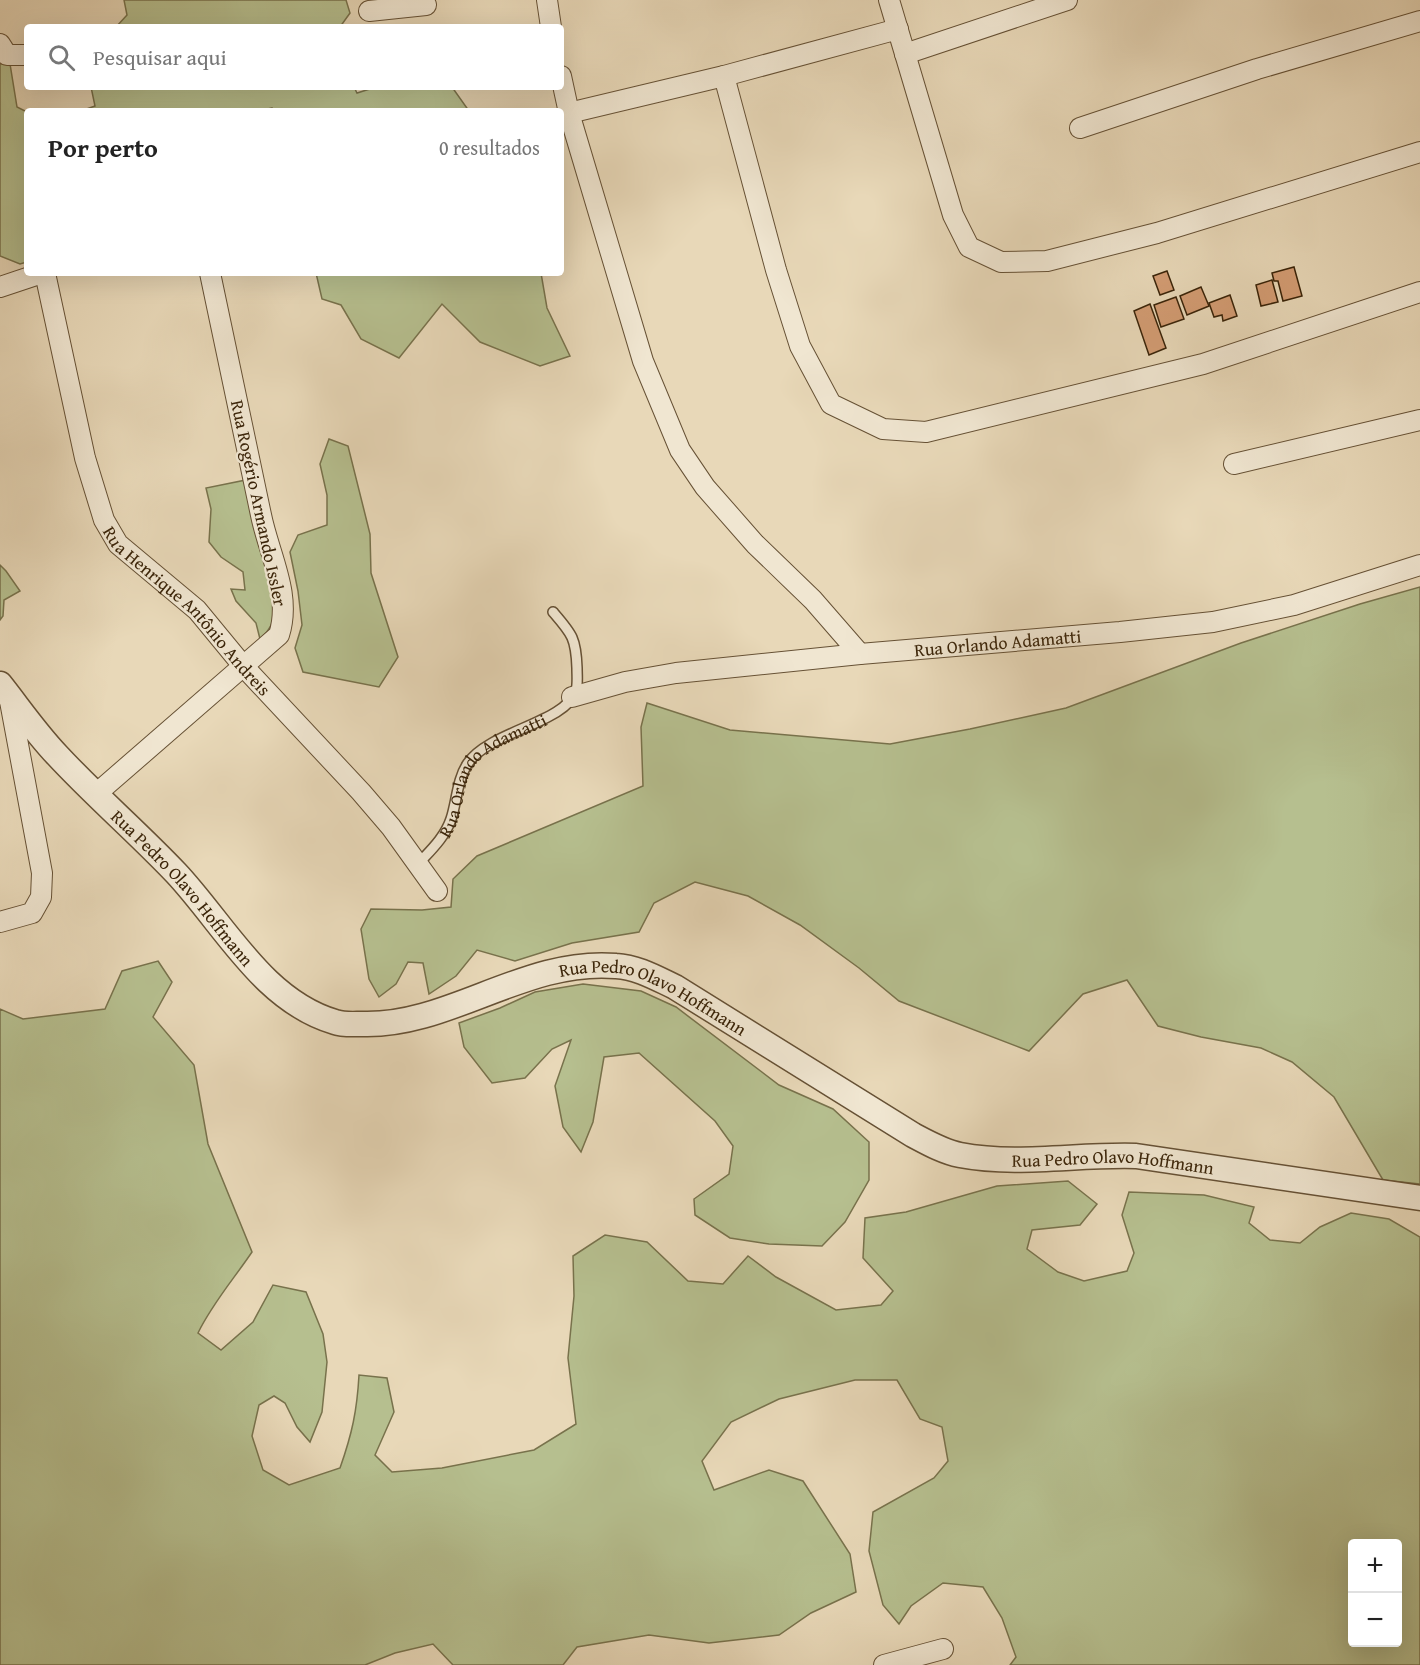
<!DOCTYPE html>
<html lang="pt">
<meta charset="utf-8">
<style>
body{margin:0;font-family:"Gentium Book Plus",serif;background:#f6f6f6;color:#222}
.controls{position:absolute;right:18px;bottom:18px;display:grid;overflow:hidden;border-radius:6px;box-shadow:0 6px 24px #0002}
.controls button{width:54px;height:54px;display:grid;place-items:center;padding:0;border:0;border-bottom:2px solid #e0e0e0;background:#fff;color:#222;font:30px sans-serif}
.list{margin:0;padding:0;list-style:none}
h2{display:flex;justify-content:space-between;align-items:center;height:78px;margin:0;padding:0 24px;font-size:26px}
h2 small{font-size:20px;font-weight:400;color:#767676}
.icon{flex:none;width:33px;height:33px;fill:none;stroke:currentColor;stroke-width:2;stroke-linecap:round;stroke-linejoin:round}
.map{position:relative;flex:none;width:1420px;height:1665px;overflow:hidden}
.search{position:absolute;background:#fff;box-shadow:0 6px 24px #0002;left:24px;top:24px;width:540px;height:66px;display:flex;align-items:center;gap:15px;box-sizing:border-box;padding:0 21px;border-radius:6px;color:#767676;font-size:22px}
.panel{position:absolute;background:#fff;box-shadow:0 6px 24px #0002;left:24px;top:108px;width:540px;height:168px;border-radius:6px}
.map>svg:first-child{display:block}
</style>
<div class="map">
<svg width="1420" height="1665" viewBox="0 0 1420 1665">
<rect width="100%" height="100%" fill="#e8d8b8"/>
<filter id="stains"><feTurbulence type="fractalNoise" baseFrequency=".00333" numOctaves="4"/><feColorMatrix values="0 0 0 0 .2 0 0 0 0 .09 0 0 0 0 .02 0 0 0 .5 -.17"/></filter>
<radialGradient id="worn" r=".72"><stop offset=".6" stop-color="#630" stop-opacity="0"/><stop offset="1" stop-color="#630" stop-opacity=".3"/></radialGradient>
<g fill="#b6bf8f" stroke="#78724c" stroke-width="1.5" fill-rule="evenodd">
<path d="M124,0H346L350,13L340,27H116L127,15Z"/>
<path d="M0,64H10L17,107L27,112V262L20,264L0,256Z"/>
<path d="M91,87H354L357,93L376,87H452L469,111H273L272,108L260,111H81L95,106Z"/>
<path d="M316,273H541L547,308L570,356L540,366L480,342L442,304L399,358L361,339L341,305L322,299Z"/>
<path d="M329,439L348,446L370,534L371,573L398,657L379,687L303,672L295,648L302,625L298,591L290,552L298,535L327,525V495L320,464Z"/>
<path d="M246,480C253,508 280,597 273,620C271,628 266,633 260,639L256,623L236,601L231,589L245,590L243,572L221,557L209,542L211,509L206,488Z"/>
<path d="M0,565L6,571L20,591L4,600L3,616L0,620Z"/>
<path d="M1420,587V1184L1383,1180L1334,1097L1292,1062L1261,1048L1201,1037L1158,1026L1127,980L1083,994L1029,1051L899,1001L859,968L800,925L748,896L695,882L654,903L639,932L572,943L515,961L477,950L456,976L429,994L423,963L408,962L396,984L379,997L369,979L361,929L371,909L422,910L451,907L453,879L477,856L643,786L641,727L647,703L730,730L890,744L970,729L1066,708L1241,643L1360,604Z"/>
<path d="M158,961L172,982L153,1017L194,1065L208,1144L252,1252C233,1280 212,1304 198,1333L221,1350L253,1322L273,1285L306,1292L323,1334L327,1362L322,1412L310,1442L297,1427L285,1403L274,1396L259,1405L252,1436L263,1470L289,1485L340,1468C352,1434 357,1411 359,1375L387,1378L394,1412L375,1455L392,1472L442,1468L534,1450L576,1424L568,1358L574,1296L573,1256L605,1235L647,1242L688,1281L723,1284L748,1256L776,1277L836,1310L881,1305L893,1291L863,1258L865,1218L906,1212L997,1186L1068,1181L1097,1204L1080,1225L1032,1230L1027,1249L1058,1272L1084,1281L1127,1271L1134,1253L1122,1215L1129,1192L1204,1195L1254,1207L1249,1223L1270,1240L1300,1243L1320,1227L1351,1213L1389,1219L1420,1237V1665H1010L1016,1657L1002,1618L983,1587L943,1583L911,1606L899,1624L883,1605L869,1551L873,1512L934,1478L948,1461L942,1427L920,1419L897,1380H855L779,1399L731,1422L702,1461L714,1490L769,1470L803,1481L850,1554L856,1592L811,1613L779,1635L709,1643L649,1635L577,1647L563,1665H453L433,1644L395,1653L365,1665H0V1009L23,1019L105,1009L122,971ZM1352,1544H1398V1642H1352Z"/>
<path d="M583,984L641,991L676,1007L779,1085L833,1109L869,1142V1180L845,1222L822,1246L769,1244L730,1238L695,1215L694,1199L729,1174L733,1146L715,1121L639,1053L604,1057L593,1122L581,1152L563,1127L555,1086L571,1040L552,1049L525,1078L492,1083L464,1047L459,1023L500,1008L535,992Z"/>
</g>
<g fill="#d39c73" stroke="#3a2409" stroke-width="1.5">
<path d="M1294,267L1302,296L1283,301L1278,281H1274L1272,273Z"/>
<path d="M1167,271L1174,290L1160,295L1153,276Z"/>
<path d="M1272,280L1278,302L1261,306L1256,285Z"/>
<path d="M1201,287L1209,306L1187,315L1180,296Z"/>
<path d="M1230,295L1237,316L1223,321L1222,315L1214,317L1209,303Z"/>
<path d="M1176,297L1184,319L1161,327L1154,305Z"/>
<path d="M1150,304L1166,348L1149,355L1134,311Z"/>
</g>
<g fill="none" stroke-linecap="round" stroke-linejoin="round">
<defs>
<g id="service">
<path id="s1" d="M419,863C431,850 445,837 451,819C457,801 457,779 468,763C490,731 565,723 576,691C578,684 577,676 577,668C576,638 572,634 553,612"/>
</g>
<g id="minor">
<path d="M547,0L551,27"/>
<path d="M889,0L953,215L969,247L1001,262L1047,261L1157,233L1420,152"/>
<path d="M369,11L426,5"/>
<path d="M0,44L7,55H27"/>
<path d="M905,54L1067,0"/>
<path d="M561,76L569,113L643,361L680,450L705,487L755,544L813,600L860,654"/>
<path d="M724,76L776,270L800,346L831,404L883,429L926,432L1203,364L1420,292"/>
<path d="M569,113L724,76L898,29"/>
<path d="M1080,128L1257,69L1420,21"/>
<path id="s2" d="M45,273L85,458L104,520L118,544L197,610L244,667L361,792L391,827L437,891"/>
<path d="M0,287L42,273"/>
<path d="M1234,464L1420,420"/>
<path id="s3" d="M572,697L625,682L676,673L860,654L1120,632L1213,622L1294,605L1420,565"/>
<path d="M96,794L279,635C292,594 269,555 261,515C244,434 227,354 210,273"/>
<path d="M0,922L32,913L41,897L42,873L9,696"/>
<path d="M884,1665L943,1649"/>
</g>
<g id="tertiary">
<path id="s4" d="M0,684C19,708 36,733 57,755C95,796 137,832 176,873C224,924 263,1001 335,1022C343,1025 354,1024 362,1024C449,1027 525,958 616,966C637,967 656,978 675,987L913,1135C928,1143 944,1152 960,1155C1018,1166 1078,1154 1136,1156L1420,1198"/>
</g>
</defs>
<use href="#service" stroke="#665135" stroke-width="12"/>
<use href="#minor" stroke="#665135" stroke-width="22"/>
<use href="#tertiary" stroke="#665135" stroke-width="27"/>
<use href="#service" stroke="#f0e6d1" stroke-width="9"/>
<use href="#minor" stroke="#f0e6d1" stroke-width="20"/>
<use href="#tertiary" stroke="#f0e6d1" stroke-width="24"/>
</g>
<g text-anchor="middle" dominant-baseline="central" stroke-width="4.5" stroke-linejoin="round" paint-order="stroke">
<g font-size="18" fill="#3a2409" stroke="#f0e6d1">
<text transform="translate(259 503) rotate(78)">Rua Rogério Armando Issler</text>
<text stroke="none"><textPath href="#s2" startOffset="378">Rua Henrique Antônio Andreis</textPath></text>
<text stroke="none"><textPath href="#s3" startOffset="430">Rua Orlando Adamatti</textPath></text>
<text stroke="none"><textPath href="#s1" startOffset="120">Rua Orlando Adamatti</textPath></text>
<text stroke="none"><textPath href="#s4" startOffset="274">Rua Pedro Olavo Hoffmann</textPath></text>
<text stroke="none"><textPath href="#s4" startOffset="814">Rua Pedro Olavo Hoffmann</textPath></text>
<text stroke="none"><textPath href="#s4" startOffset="1318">Rua Pedro Olavo Hoffmann</textPath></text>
</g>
</g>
<rect width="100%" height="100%" filter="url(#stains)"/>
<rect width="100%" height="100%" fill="url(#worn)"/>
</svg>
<div class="controls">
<button>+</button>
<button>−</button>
</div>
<div class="search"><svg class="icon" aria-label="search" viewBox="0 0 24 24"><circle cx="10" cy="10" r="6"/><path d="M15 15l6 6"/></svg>Pesquisar aqui</div>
<section class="panel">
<h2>Por perto<small>0 resultados</small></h2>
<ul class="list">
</ul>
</section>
</div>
